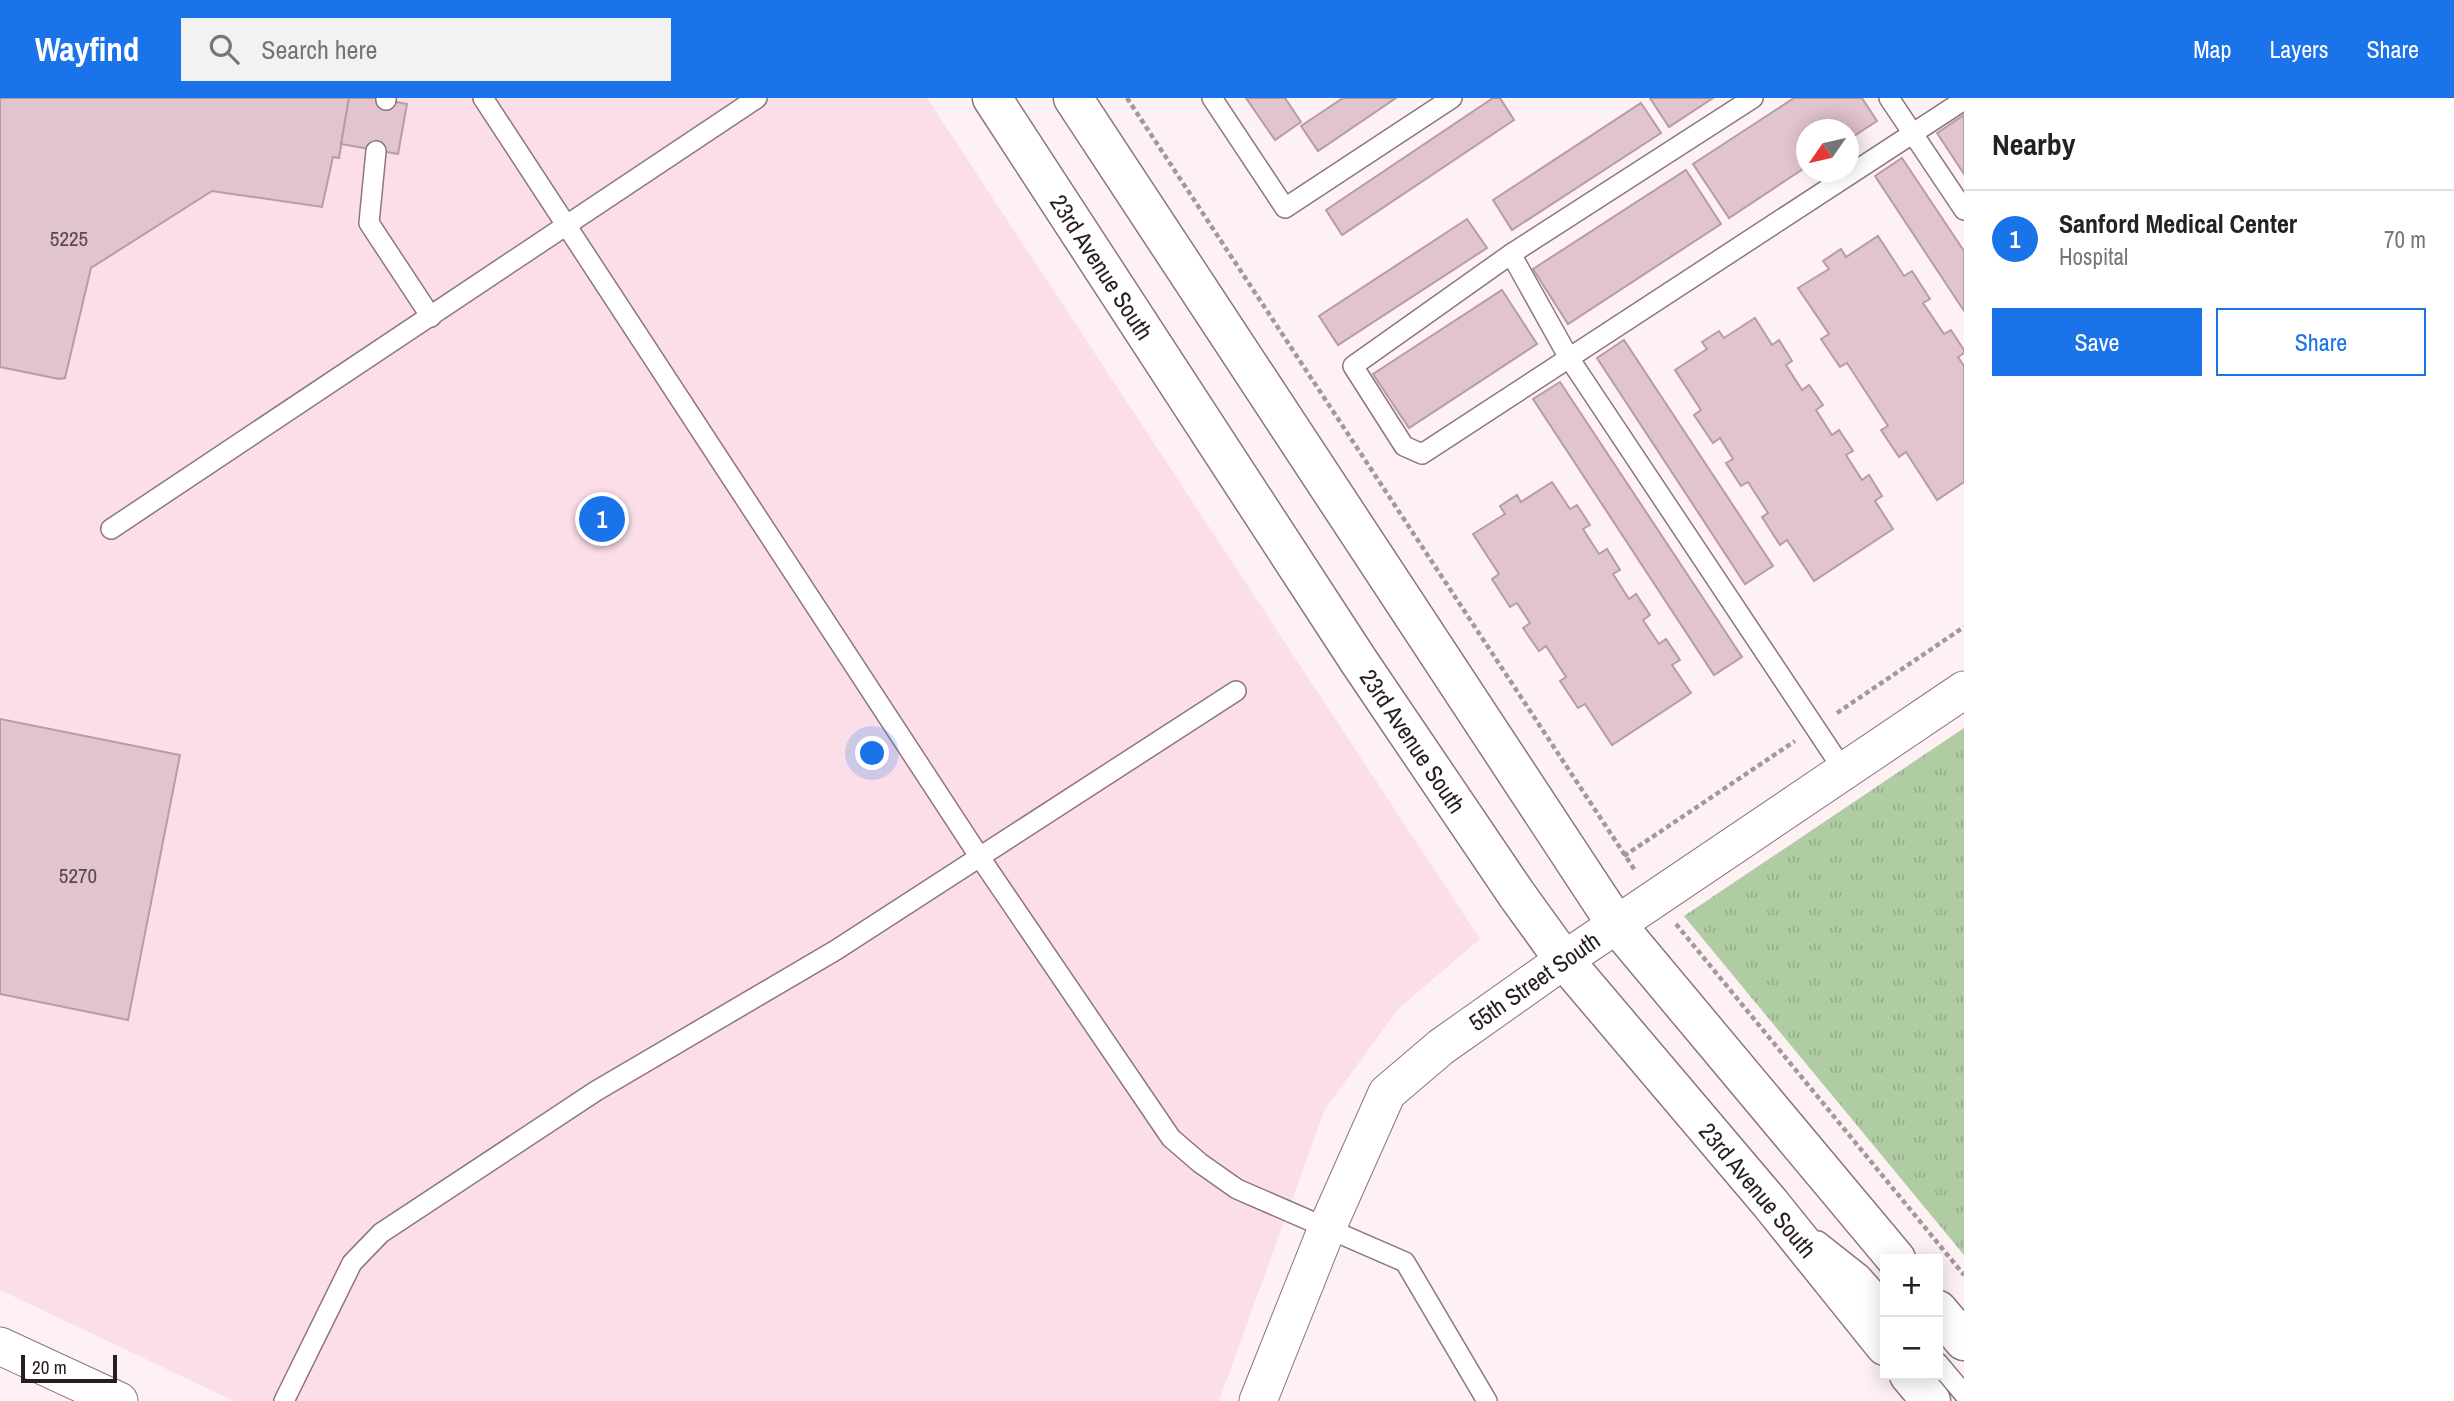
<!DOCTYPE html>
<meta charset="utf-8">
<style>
body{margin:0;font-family:"Archivo Narrow",sans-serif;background:#f2f2f2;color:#222}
.controls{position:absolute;right:21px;bottom:21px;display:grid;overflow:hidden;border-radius:0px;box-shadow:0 4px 18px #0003}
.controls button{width:63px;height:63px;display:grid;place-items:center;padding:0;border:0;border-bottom:2px solid #e0e0e0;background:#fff;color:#222;font:35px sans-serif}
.compass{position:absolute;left:1796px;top:21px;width:63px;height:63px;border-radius:50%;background:#fff;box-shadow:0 4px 18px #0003;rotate:236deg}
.scale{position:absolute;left:21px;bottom:18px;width:96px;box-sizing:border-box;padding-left:7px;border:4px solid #281e21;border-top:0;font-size:19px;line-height:24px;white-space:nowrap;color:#281e21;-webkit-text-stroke:5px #fff;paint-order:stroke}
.you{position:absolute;left:873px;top:656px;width:24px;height:24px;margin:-18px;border:5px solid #fff;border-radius:50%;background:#1a73e8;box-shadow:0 0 0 10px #1a73e833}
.badge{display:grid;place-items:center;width:46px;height:46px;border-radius:50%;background:#1a73e8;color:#fff;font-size:23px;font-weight:700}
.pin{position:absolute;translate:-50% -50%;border:4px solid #fff;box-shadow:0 2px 7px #0006}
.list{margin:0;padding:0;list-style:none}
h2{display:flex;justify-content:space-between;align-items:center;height:91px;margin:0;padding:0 28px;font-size:30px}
h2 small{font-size:23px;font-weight:400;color:#767676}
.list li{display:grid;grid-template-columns:46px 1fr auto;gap:21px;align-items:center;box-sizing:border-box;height:98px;padding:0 28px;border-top:2px solid #e0e0e0}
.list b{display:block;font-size:26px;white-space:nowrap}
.list p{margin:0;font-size:23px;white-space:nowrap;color:#767676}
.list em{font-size:23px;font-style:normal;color:#767676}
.actions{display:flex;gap:14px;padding:21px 28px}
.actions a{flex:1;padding:16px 0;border:2px solid #1a73e8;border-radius:0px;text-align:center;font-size:24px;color:#1a73e8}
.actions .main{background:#1a73e8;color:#fff}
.icon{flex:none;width:38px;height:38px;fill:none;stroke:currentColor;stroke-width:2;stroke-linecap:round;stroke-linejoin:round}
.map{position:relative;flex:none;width:1964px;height:1303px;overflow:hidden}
header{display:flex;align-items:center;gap:42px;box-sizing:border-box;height:98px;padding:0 35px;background:#1a73e8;color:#fff}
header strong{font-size:33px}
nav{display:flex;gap:38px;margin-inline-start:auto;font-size:24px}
.search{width:490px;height:63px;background:#f2f2f2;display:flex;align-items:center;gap:18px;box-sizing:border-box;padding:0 24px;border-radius:0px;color:#767676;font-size:26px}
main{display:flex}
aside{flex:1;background:#fff}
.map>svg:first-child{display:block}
</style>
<header>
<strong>Wayfind</strong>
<div class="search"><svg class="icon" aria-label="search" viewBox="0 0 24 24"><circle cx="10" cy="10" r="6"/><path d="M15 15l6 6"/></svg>Search here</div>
<nav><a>Map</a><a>Layers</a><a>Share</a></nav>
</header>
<main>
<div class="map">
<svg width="1964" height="1303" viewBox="0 0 1964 1303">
<defs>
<pattern id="grass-tufts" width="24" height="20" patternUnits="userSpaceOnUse" patternTransform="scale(1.75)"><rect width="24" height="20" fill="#b0cca3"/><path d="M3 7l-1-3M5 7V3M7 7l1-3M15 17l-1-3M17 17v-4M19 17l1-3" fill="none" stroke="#97af8c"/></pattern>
</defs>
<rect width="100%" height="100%" fill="#fdf1f4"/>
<path fill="#fcdee8" d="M0,0H927L1480,841L1399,910L1325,1011L1219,1303H234L0,1192Z"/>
<path fill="url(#grass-tufts)" d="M1964,630V1157L1684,818Z"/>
<g fill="#e1c4cd" stroke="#b89ca5" stroke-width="2">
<path d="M0,0H349L339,60L333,59L322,109L212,93L91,170L65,280L59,281L0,269Z"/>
<path d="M349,0H377L407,6L398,56L341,46Z"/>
<path d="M1246,0H1285L1301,24L1275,42Z"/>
<path d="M1343,0H1396L1318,53L1301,28Z"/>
<path d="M1493,0H1500L1514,22L1342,137L1326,112Z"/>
<path d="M1650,0H1713L1669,29Z"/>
<path d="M1794,0H1862L1877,23L1848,42V32H1806V69L1729,120L1693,66Z"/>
<path d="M1641,5L1661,35L1512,132L1493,102Z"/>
<path d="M1964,17V76L1937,35Z"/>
<path d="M1902,60L1964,153V213L1875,78Z"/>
<path d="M1686,72L1721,126L1568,226L1533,171Z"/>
<path d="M1467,121L1487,150L1338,247L1319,218Z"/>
<path d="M1878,138L1904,178L1912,173L1930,201L1923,205L1944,236L1951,232L1964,252V255L1958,259L1964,268V384L1937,402L1906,354L1899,359L1881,332L1888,328L1847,265L1840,269L1821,241L1829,236L1798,190L1829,171L1823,163L1841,151L1846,159Z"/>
<path d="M1502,192L1537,246L1409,330L1373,276Z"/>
<path d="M1755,220L1772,247L1779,242L1792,263L1786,267L1802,292L1809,287L1823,307L1816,312L1832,337L1839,332L1853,353L1846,357L1862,382L1869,377L1882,398L1875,403L1893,431L1814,483L1787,442L1780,447L1762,419L1768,415L1748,384L1741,388L1726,365L1733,361L1720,340L1713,345L1694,317L1701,312L1675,272L1707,251L1702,244L1719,233L1724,240Z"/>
<path d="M1624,242L1773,468L1745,486L1597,260Z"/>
<path d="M1560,284L1742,559L1714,577L1533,301Z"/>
<path d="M1552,384L1570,411L1577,407L1590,427L1583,431L1599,456L1607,451L1620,472L1613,476L1629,501L1636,496L1650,517L1643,522L1659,546L1666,541L1680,562L1672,567L1691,595L1612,647L1585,606L1578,610L1560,583L1566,579L1546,548L1539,553L1523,530L1530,525L1517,505L1510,509L1492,481L1499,476L1473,436L1505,416L1500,408L1517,397L1521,404Z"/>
<path d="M0,621L180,657L128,922L0,896Z"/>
</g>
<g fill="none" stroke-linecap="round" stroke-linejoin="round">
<defs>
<g id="lane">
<path d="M483,0L979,758L1171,1040L1200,1065L1237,1091L1405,1164L1487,1303"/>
<path d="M1212,0L1285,110L1452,0"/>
<path d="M1753,0L1511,156L1353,268L1404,348L1422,356L1964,2"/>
<path d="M1889,0L1964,112"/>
<path d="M386,2V0"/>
<path d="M376,53L369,125L431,219"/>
<path d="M1511,156L1569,260L1844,673"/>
<path d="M111,431L757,0"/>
<path d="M1818,1143L1861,1177L1885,1204"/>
<path d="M1938,1265L1964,1296"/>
<path d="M284,1303L352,1165L381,1135L596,993L836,852L1236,593"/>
</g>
<g id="street">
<path d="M0,1248L119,1303"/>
<path d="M1258,1303L1327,1130L1387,995L1441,949L1564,862L1964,592"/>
</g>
<g id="secondary">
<path d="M992,0L1358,562L1517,797L1564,862L1770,1105L1885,1248"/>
<path d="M1073,0L1616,826L1896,1161"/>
<path d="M1938,1212L1964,1243"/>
<path d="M1909,1277L1931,1303"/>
</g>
</defs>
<use href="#lane" stroke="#8f757d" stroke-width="22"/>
<use href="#street" stroke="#8f757d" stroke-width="39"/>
<use href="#secondary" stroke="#8f757d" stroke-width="41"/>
<g stroke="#a3989b" stroke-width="4.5" stroke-dasharray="5 3.5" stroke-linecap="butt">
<path d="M1127,0L1636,774"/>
<path d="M1837,615L1964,529"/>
<path d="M1624,758L1795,643"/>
<path d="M1676,826L1964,1177"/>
</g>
<use href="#lane" stroke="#fff" stroke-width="19"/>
<use href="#street" stroke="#fff" stroke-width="37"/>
<use href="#secondary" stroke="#fff" stroke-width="38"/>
</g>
<g text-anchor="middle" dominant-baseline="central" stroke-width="5" stroke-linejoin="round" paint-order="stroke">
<g font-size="21" fill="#56484c">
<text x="69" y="140">5225</text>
<text x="78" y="777">5270</text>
</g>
<g font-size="24" fill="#281e21" stroke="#fff">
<text transform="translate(1102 169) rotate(57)">23rd Avenue South</text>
<text transform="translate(1413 643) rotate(56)">23rd Avenue South</text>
<text transform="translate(1534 883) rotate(-35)">55th Street South</text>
<text transform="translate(1758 1092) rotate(50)">23rd Avenue South</text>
</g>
</g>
</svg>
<div class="controls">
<button>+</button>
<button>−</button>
</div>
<svg class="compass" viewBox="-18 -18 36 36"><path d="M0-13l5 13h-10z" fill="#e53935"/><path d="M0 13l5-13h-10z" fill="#767676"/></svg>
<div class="scale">20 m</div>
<div class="you"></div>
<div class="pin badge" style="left:602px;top:421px">1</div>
</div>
<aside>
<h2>Nearby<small></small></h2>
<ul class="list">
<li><span class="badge">1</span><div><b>Sanford Medical Center</b><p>Hospital</p></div><em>70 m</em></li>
</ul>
<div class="actions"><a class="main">Save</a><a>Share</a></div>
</aside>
</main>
